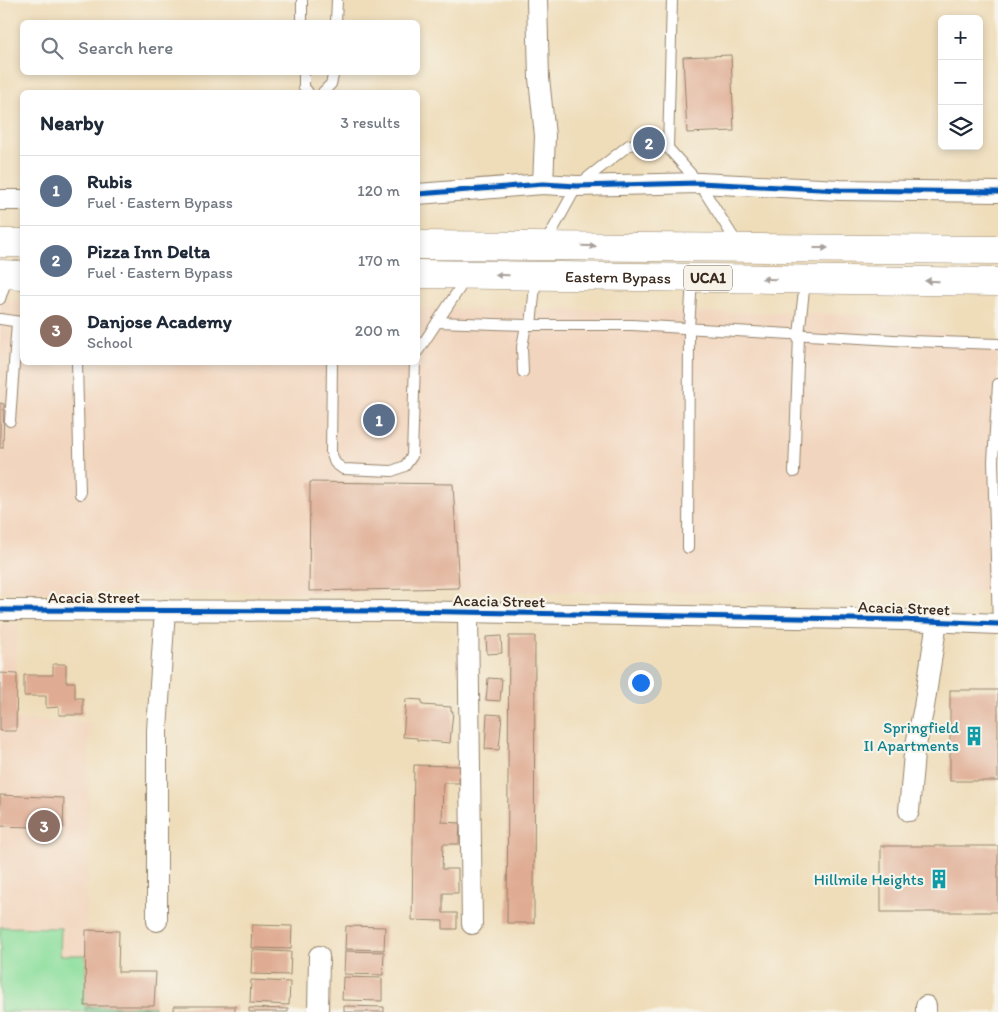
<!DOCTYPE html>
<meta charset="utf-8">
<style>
body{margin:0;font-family:Itim,sans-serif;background:#f6f6f7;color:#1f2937}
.controls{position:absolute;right:15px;top:15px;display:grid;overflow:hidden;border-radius:8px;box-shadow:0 2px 8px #0003}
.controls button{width:45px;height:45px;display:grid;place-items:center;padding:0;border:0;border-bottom:1px solid #e0e1e3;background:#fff;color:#1f2937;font:25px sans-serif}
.you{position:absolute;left:640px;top:682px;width:18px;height:18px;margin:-12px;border:4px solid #fff;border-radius:50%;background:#1a73e8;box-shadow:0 0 0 8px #1a73e833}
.badge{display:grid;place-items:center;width:32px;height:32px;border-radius:50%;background:#1f6fb2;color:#fff;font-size:16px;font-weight:700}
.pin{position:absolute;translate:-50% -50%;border:2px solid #fff;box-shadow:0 1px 5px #0006}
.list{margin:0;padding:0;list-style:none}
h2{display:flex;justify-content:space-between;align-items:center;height:65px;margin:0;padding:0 20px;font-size:21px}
h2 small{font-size:16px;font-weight:400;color:#747a83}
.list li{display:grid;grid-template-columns:32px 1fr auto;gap:15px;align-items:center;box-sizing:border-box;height:70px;padding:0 20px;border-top:1px solid #e0e1e3}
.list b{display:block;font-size:19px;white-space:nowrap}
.list p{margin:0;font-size:16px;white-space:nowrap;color:#747a83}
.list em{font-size:16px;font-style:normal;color:#747a83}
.icon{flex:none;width:28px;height:28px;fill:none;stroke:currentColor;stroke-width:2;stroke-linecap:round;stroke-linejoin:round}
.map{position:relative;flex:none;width:998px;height:1012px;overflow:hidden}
.search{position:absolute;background:#fff;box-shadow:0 2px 8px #0003;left:20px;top:20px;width:400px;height:55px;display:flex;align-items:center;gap:12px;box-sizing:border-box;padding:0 18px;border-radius:8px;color:#747a83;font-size:19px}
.panel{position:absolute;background:#fff;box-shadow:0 2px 8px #0003;left:20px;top:90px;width:400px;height:275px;border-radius:8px}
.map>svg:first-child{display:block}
</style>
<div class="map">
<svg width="998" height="1012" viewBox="0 0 998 1012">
<defs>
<pattern id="forest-firs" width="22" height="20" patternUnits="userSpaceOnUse" patternTransform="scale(1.25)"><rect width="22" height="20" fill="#72be86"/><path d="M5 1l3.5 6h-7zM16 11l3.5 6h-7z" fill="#5f9b6d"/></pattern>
</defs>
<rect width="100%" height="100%" fill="#f7f3e8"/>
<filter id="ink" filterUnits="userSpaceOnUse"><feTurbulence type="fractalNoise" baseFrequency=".02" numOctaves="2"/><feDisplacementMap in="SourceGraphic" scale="10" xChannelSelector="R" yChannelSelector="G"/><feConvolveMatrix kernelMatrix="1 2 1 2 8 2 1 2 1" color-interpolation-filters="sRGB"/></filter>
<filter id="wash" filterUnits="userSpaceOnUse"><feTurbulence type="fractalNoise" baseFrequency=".0096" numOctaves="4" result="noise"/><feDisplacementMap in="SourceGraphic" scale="20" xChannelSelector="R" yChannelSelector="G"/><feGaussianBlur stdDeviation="1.12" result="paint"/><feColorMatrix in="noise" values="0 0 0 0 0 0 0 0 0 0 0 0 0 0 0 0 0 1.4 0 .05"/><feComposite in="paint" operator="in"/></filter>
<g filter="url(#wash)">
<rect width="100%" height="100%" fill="#efddba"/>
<g fill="#f2d5be">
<path d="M0,300H22V362H418V308L852,314L998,343V592H0Z"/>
<path d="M0,624H18L16,720L90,722L85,1012H0Z"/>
</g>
<rect fill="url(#forest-firs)" stroke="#567452" x="85" y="1006" width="69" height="6"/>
<path fill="#8edf9f" stroke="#64845e" d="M0,927L61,928L60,955H86L85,1012H0Z"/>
<g id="blocks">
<g fill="#dfab92">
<path d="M731,55L734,131L687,133L683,57Z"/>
<path d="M0,403L4,404L3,448H0Z"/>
<path d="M310,482L453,484L459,588L309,591Z"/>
<path d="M501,636L502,653L487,654L486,637Z"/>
<path d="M509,636H535L534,923H507Z"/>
<path d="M53,664H66V682H75V698H83V715H59V707L46,708V696H24V675H53Z"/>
<path d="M0,673L17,674L16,731H0Z"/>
<path d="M488,678L502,679L500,701L486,700Z"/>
<rect x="950" y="690" width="48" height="91"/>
<path d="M406,699L422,700V705L451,707V711H453L450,743L417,740V738L403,737Z"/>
<path d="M487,714L502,715L499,750L485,749Z"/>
<path d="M414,765L460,766L459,783H443L442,822L460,823L459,844H443L442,869H458V893H443V913H457V929H443V921L412,920Z"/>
<path d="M0,795L64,798L63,828L0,826Z"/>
<rect x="881" y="846" width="117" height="66"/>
<path d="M252,925L292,926L291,949L251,948Z"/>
<path d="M346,926L385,927L384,950L345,949Z"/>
<path d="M86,930L119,931L118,972H156L154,1006H85Z"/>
<path d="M252,950L291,952L290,975L251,974Z"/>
<path d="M345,951L384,952L383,975L344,974Z"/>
<path d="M343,977L382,978V1001L342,1000Z"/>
<path d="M251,980L290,982L289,1005L250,1003Z"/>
<rect x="174" y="1006" width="61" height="6"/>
<path d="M344,1006L384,1007V1012H344Z"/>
<path d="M249,1008L288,1009V1012H249Z"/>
</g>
</g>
</g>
<g filter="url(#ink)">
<use href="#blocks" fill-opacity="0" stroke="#95846c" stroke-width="1"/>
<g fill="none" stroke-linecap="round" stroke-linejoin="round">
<defs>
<g id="lane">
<path d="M302,0V22"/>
<path d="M336,22L337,0"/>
<path d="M304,72V87L308,92"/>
<path d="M323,92L331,84L334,72"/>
<path d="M668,148L672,0"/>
<path d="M545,244L577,186L629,145L649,143L668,148L699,183L739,246"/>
<path d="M0,299L8,275"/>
<path d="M0,319L21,322"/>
<path d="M437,322L526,325H632L911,341L998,344"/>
<path d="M531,325L536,276"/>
<path d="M418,351L467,277"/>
<path d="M77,362L80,494"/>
<path d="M332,362L331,452L335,463L343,469L392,471L405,466L412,456L415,362"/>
<path d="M523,372L522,347L526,325"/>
<path d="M10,421L17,322"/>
<path d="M794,472L799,335L805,281"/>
<path d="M688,548L689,329L692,279"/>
<path d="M998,624L993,461L998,384"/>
</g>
<g id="street">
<path d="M537,0L539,78L545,136L543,184"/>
<path d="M418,194L543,184L577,186L699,183L840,190L998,192"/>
<path d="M0,200H22"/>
<path d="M0,610L403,611L904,620L998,624"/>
<path d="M468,613L472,924"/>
<path d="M909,811L914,754L924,707L937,621"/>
<path d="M157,921V730L165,610"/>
<path d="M926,1006V1012"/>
<path d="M318,1012L319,956"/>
</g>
<g id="primary">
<path d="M0,243H22"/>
<path d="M418,245L998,250"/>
<path d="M0,274L22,275"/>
<path id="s1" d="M418,274L998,282"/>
</g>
</defs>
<use href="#lane" stroke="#95846c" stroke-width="12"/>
<use href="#street" stroke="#95846c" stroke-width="22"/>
<use href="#primary" stroke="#95846c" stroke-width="29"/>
<use href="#lane" stroke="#fff" stroke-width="10"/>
<use href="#street" stroke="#fff" stroke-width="20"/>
<use href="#primary" stroke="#fff" stroke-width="28"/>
<defs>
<g id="cycleway">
<path d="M418,194L543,184L577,186L699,183L840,190L998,192"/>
<path d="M0,610L403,611L904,620L998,624"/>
</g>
</defs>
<use href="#cycleway" stroke="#f7f3e8" stroke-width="8"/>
<use href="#cycleway" stroke="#0057b8" stroke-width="5"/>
</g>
<defs><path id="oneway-solid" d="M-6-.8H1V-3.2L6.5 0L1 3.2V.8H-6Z" transform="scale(1.25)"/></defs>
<g fill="#a79f9a">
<use href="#oneway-solid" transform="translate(589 246) rotate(1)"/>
<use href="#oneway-solid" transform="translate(821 248)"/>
<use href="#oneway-solid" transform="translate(502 275) rotate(-179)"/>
<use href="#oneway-solid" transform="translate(769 279) rotate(-179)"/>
<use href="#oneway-solid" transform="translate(932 281) rotate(-179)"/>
</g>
</g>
<defs>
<symbol id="building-bare" viewBox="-9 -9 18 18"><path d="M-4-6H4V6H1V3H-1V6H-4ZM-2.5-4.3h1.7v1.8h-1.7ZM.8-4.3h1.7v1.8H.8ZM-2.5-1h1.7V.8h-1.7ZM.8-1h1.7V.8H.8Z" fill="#0f9aa8" stroke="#f7f3e8" stroke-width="2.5" paint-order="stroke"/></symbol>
</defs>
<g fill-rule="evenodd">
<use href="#building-bare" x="960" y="722" width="28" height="28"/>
<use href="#building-bare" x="925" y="865" width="28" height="28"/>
</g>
<g text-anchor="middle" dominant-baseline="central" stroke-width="4.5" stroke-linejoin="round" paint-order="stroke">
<rect fill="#f7f3e8" stroke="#73665b" stroke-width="1" x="684" y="265.5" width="48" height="25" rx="4"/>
<g font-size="15" font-weight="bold" fill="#3b2a1e">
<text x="708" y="278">UCA1</text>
</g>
<g font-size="16" fill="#3b2a1e" stroke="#f7f3e8">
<text stroke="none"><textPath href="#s1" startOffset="200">Eastern Bypass</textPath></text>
<text x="94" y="597">Acacia Street</text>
<text transform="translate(499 601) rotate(1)">Acacia Street</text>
<text transform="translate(904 608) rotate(2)">Acacia Street</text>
</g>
<g font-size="16" fill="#0d838f" stroke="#f7f3e8" text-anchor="end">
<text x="959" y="727">Springfield<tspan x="959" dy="18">II Apartments</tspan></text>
<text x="924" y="879">Hillmile Heights</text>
</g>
</g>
</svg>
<div class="controls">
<button>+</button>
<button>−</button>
<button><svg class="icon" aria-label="layers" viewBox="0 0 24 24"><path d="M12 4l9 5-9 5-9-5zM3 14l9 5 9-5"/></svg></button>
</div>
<div class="you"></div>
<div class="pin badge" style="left:379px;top:420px;background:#5c6f8a">1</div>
<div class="pin badge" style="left:649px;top:143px;background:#5c6f8a">2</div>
<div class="pin badge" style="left:44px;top:826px;background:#8d6e63">3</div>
<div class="search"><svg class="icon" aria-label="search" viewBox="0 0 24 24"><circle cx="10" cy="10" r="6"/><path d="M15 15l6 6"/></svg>Search here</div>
<section class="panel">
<h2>Nearby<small>3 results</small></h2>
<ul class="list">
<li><span class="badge" style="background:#5c6f8a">1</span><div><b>Rubis</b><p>Fuel · Eastern Bypass</p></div><em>120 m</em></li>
<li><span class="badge" style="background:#5c6f8a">2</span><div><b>Pizza Inn Delta</b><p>Fuel · Eastern Bypass</p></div><em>170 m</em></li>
<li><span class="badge" style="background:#8d6e63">3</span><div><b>Danjose Academy</b><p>School</p></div><em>200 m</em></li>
</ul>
</section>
</div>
